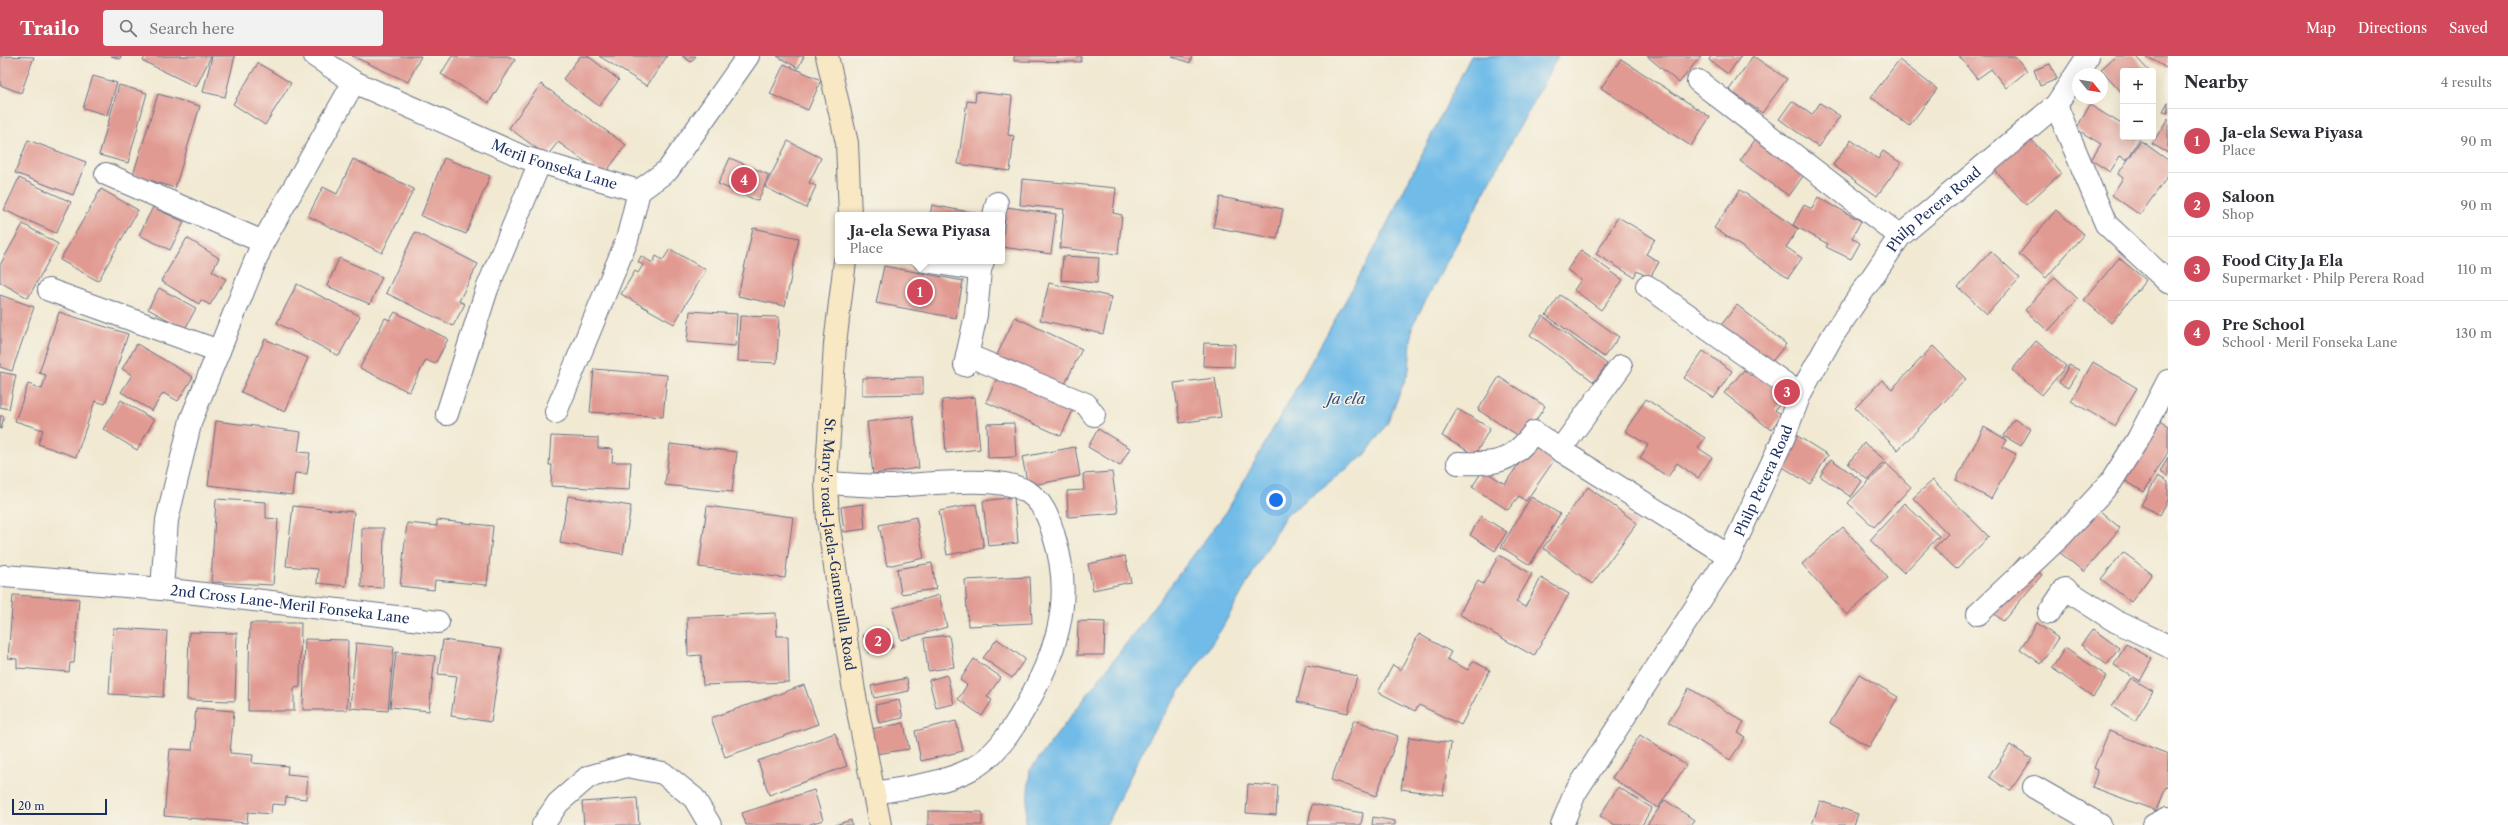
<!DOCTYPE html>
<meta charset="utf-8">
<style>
body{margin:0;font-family:"Libre Caslon Text",serif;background:#f2f2f3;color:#2b2b33}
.controls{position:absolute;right:12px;top:12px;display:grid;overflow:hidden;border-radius:4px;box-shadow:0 4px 16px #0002}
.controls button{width:36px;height:36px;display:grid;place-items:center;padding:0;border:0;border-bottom:1px solid #e1e1e2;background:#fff;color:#2b2b33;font:20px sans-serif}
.compass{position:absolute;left:2072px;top:12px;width:36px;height:36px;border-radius:50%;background:#fff;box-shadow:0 4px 16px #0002;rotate:120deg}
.scale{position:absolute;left:12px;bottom:10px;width:95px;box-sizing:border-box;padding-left:4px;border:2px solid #1b2f5e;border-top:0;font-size:11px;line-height:14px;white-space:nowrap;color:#1b2f5e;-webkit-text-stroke:3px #f7f3e8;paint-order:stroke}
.you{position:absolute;left:1276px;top:444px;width:14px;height:14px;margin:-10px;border:3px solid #fff;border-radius:50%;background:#1a73e8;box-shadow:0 0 0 6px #1a73e833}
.badge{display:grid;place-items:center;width:26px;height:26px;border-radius:50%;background:#d1495b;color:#fff;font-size:13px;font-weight:700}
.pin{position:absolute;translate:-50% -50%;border:2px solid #fff;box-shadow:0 1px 4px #0006}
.popup{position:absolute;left:835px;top:156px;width:170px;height:52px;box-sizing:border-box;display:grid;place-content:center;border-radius:4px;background:#fff;filter:drop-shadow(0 1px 3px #0005);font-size:13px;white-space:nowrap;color:#7c7c81}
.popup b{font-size:15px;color:#2b2b33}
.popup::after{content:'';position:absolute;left:50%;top:100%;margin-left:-8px;border:8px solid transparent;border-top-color:#fff}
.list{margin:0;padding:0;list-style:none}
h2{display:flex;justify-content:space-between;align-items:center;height:52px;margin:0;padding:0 16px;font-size:17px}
h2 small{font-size:13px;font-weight:400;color:#7c7c81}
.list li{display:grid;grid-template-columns:26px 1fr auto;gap:12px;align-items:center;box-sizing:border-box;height:64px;padding:0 16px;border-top:1px solid #e1e1e2}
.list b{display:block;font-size:15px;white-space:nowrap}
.list p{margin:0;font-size:13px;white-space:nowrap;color:#7c7c81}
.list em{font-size:13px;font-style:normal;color:#7c7c81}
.icon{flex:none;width:22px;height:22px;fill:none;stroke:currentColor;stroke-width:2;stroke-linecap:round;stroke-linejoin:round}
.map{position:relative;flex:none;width:2168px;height:769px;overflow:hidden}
header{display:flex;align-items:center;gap:24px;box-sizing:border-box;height:56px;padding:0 20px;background:#d1495b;color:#fff}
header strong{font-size:19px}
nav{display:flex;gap:22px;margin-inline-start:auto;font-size:14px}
.search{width:280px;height:36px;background:#f2f2f3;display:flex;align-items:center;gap:10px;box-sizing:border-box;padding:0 14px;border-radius:4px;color:#7c7c81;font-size:15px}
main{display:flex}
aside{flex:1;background:#fff}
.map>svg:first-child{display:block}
</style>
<header>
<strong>Trailo</strong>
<div class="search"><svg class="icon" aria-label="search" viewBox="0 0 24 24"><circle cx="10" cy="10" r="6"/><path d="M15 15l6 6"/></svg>Search here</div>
<nav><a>Map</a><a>Directions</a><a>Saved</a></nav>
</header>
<main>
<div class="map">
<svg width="2168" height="769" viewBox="0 0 2168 769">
<rect width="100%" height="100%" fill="#f7f3e8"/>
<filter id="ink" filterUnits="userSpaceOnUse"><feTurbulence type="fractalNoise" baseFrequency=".025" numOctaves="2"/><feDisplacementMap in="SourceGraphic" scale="8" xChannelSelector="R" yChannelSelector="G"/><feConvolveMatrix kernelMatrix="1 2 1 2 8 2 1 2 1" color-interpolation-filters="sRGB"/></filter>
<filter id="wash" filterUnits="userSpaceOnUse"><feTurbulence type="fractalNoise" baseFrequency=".012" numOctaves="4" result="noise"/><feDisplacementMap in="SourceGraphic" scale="16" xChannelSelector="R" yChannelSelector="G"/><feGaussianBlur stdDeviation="0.9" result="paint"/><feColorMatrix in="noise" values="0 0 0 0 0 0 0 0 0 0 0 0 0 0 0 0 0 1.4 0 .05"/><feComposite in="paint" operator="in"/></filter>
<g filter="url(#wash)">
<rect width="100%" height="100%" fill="#f1e9d2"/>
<path fill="#6fbbe8" stroke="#4575a3" d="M1471,0H1558L1412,270L1409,314L1388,366L1366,398L1285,460L1222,572L1150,680L1106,769H1025L1030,714L1227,455L1374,194Z"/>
<g id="blocks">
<g fill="#e19a92">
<path d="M0,0L34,1L21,37L0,29Z"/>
<path d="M111,0H121L120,3Z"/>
<path d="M145,0H211L196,31L143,5Z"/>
<path d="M212,0H235L225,41L203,36Z"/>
<path d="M352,0H421L408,26Z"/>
<path d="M452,0H508L515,4L489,47L441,18Z"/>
<path d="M580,0H588L619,24L599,50L563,23Z"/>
<path d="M599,0H667L647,30Z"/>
<path d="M682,0H696L691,6Z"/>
<path d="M777,0H804L798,12Z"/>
<path d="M1014,0H1081V6L1014,5Z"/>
<path d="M1171,0H1192L1190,7Z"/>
<path d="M1647,0H1701L1679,27Z"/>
<path d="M1711,0H1741L1728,18L1709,4Z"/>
<path d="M1753,0L1787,23L1762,57L1729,34Z"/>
<path d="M1959,0H2015L2027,15L2006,32L1991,13L1977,23Z"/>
<path d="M2116,0H2135L2149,15H2123V38L2101,13Z"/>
<path d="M2146,0H2168V13Z"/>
<path d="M1621,3L1710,61L1691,90L1601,32Z"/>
<path d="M1899,4L1937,33L1909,70L1871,41Z"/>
<path d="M258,7L291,27L265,69L233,48Z"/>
<path d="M784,8L821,24L808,54L770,38Z"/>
<path d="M2050,8L2057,23L2040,30L2034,14Z"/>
<path d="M93,20L117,27L107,59L83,52Z"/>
<path d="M541,28L626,89L604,119L558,86L547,100L509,72Z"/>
<path d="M119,29L147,37L128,107L99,99Z"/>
<path d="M976,36L1012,40L1008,79L1014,80L1010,115L958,108L967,45L975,46Z"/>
<path d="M158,38L200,50L175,132L133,119Z"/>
<path d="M1792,45L1812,59L1820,47L1840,60L1818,91L1779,63Z"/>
<path d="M2168,46V57L2163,55Z"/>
<path d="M2090,49L2123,69V81H2141L2127,104L2120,100L2110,116L2091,104L2101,88L2076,73Z"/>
<path d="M2168,62V97L2152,88Z"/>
<path d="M2024,75L2061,117L2026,149L1989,108Z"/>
<path d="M1757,81L1806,116L1789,140L1740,105Z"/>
<path d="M28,84L86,106L73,139L15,117Z"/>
<path d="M1851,84L1878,103L1883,95L1901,107L1877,140L1833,109Z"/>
<path d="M788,85L821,102L809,127L816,130L806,152L765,131Z"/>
<path d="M2141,85L2168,104V120L2140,159L2112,139L2123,122L2118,118Z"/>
<path d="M444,102L490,120L466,178L421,160Z"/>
<path d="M730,102L769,119L758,145L718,128Z"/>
<path d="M353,103L414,133L382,197L308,160L323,131L337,138Z"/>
<path d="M19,122L71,146L56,177L4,154Z"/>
<path d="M1022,123L1116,132L1113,157L1122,159L1118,198L1060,192L1064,153L1020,149Z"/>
<path d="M101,133L138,154L98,225L60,204Z"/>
<path d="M1740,134L1798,173L1786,191L1802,202L1788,222L1714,172Z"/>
<path d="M1220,141L1283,153L1277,183L1213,171Z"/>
<path d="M1818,141L1861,165L1852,182L1860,187L1851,203L1826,191L1828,188L1793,169L1804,149L1812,153Z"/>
<path d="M932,149L979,158V159H930Z"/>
<path d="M153,151L184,166L170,194L139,179Z"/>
<path d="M1006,151L1056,158L1051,198L1002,191Z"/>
<path d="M2056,154L2084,178L2046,222L2019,198Z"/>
<path d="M1618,161L1655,183L1646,198L1659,206L1650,222L1637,215L1634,221L1596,198Z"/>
<path d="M23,168L58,188L28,242L0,226V209Z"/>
<path d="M753,172L799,182L785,250L738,240Z"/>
<path d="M415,176L478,208L459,245L465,248L453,270L386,237Z"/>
<path d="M187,182L219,202L212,215L226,223L210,249L201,244L199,248L161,225Z"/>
<path d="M670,193L706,214L674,268L621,238L635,215L638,217L643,209L638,206L641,200L653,207L656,200L663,204Z"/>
<path d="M1581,194L1623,224L1601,254L1574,234L1581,224L1567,214Z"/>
<path d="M1991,195L2020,222L1987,258L1958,231Z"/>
<path d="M1063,200L1099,202L1097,227L1061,224Z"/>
<path d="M339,202L382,221L370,248L327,230Z"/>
<path d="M2119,202L2146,224L2111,267L2084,244Z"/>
<path d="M884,210L963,225L956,262L876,247Z"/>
<path d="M2055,221L2078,243L2048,275L2025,254Z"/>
<path d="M1049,227L1112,241L1103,278L1040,264Z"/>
<path d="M297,228L360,260L339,300L277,267Z"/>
<path d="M159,232L196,252L185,273L148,253Z"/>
<path d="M0,239L34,251L12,315L0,311Z"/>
<path d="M1560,239L1619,281L1604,301L1546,259Z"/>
<path d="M1737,249L1786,288L1765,314L1717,274Z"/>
<path d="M690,255L737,258L735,290L687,286Z"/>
<path d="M59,256L128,278L105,348L95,345L76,401L38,388L43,374L15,365L28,328L42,333L46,319L39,317Z"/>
<path d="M395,256L448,283L435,308L426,304L409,336L360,312L385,262L390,264Z"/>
<path d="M740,260L779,261L777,307L738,305Z"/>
<path d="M1543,260L1607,308L1594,326L1530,279Z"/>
<path d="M1015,261L1082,293L1063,332L996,301Z"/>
<path d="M265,283L308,302L285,356L241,336Z"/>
<path d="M2036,285L2066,310L2042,339L2012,314Z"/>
<path d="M1204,287L1235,288L1234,311L1203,310Z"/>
<path d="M137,288L193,321L178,345L163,337L152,355L121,336L132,319L122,313Z"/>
<path d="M1933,290L1966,323L1898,394L1855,352L1882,324L1892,333Z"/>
<path d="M1703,295L1732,315L1714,342L1684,322Z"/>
<path d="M2093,306L2137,332L2114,370L2071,345Z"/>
<path d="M2069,309L2079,314L2068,332L2059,327Z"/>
<path d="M594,313L667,319L663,361L590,356Z"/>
<path d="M1744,314L1751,320L1754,316L1785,341L1775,354L1782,359L1771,374L1724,337Z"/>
<path d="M0,316L16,319L9,353L0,351Z"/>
<path d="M1000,316L1075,350L1061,380L986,346Z"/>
<path d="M923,321V338L862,339V322Z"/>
<path d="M1499,321L1545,350L1524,383L1478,354Z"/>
<path d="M1215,322L1221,361L1180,367L1174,327Z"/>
<path d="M975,341L980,393L946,397L942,344Z"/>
<path d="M1646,343L1705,382L1698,392L1712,401L1698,422L1677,407L1668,421L1640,402L1648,389L1625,375Z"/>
<path d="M121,344L154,364L137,394L103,373Z"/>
<path d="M1457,353L1490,372L1475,399L1442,380Z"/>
<path d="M2143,356L2168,370V396L2144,436L2109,415Z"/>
<path d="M0,360H4L1,373H0Z"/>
<path d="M913,360L919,412L873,418L867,366Z"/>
<path d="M2014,363L2031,373L2021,390L2004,380Z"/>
<path d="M216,365L301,376L298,396L310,397L307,418L295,417L292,439L208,429Z"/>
<path d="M1014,367L1016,401L988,402L987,368Z"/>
<path d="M1984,371L2007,384L2003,391L2016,398L1991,443L1956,424Z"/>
<path d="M1098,373L1130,392L1120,410L1088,391Z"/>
<path d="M1791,376L1828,399L1810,428L1773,405Z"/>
<path d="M551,380L598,382V392L613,393L612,406H631L629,434L551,430L552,409H549Z"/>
<path d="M1864,387L1885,404L1868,424L1848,408Z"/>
<path d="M670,388L737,396L732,436L665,429Z"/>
<path d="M1532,388L1555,403L1526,445L1519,440L1508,454L1472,431L1483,414L1505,428Z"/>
<path d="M1075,391L1080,420L1028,430L1022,401Z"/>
<path d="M2168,401V420L2160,416Z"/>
<path d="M1831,403L1862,425L1851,441L1820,420Z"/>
<path d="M1886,407L1911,431L1874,471L1848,447Z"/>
<path d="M1112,416L1118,457L1068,461L1067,435L1084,434L1083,418Z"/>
<path d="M2158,420L2168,426V444L2160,459L2141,449Z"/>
<path d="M1933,424L1989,481L1956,513L1934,492L1948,478L1913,442Z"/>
<path d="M1588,431L1637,467L1592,528L1543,492Z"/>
<path d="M568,440L631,450L623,498L560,487Z"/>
<path d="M1014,441L1018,487L988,490L983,445Z"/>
<path d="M1531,441L1560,458L1530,509L1501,491Z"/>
<path d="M2085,442L2120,472L2084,516L2048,487Z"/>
<path d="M216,443L266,446V462L278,463L273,529L211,526Z"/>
<path d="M1904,447L1939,480L1904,517L1870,484Z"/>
<path d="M863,448L865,473L844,476L841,451Z"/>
<path d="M976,448L984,492L947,499L939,455Z"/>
<path d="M293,450L354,456L346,530L317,527L318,513L286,510Z"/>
<path d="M707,450L793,461L785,522L699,511Z"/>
<path d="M1481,460L1507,476L1495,495L1470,479Z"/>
<path d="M916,461L924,502L887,510L879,469Z"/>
<path d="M437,464L493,470L487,529L435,524L434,534L400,530L407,467L437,470Z"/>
<path d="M1843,471L1888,522L1847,559L1802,508Z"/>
<path d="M362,472H384L383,532L361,531Z"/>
<path d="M2123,496L2152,518L2131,546L2101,523Z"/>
<path d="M1499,499L1532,518L1516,546L1525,551L1541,522L1569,538L1534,600L1459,558L1478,525L1483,528Z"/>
<path d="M1125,500L1131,526L1093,534L1088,508Z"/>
<path d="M2020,501L2042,519L2003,565L1981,547Z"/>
<path d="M932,507L936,533L901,538L897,513Z"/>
<path d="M1030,521L1032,567L968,570L965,524Z"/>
<path d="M13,539L79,543L74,607H70L69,616L17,612V603L8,602Z"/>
<path d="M939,539L947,571L901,584L893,552Z"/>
<path d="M776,557L777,580H788L789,626L703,629L701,599L688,600L687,561Z"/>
<path d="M1078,565L1105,566L1104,599H1077Z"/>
<path d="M250,567H301L300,631L294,632V655H248Z"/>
<path d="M2037,567L2058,582L2041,608L2020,593Z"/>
<path d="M113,572L167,575L163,641L109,638Z"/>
<path d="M888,573L893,591L868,597L863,579Z"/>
<path d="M2093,573L2119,592L2107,609L2081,589Z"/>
<path d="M189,576L237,577L235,645L187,644Z"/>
<path d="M1419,578L1451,596L1447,603L1468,614L1473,605L1490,614L1461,669L1419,649L1415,655L1378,636L1393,609L1400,614Z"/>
<path d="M949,579L954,611L928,615L924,582Z"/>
<path d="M305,583L348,584L347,654H303Z"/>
<path d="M997,583L1025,603L1012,622L983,602Z"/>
<path d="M443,584L502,592L491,666L451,660L457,620L438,618Z"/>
<path d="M356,587L394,591L388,655L350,652Z"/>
<path d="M2126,588L2152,603L2140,625L2114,609Z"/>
<path d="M2065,592L2107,620L2093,641L2052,612Z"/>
<path d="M396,596L435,600L429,655L390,651Z"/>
<path d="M974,603L1001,621L987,641L992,644L982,660L958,643L967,629L960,624Z"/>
<path d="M1306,609L1357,620L1348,657L1297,646Z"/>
<path d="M1859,618L1898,641L1869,691L1830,667Z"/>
<path d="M947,619L954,648L936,652L929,624Z"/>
<path d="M907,622L909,635L874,642L871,630Z"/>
<path d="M2131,622L2153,635L2135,665L2112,650Z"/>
<path d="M804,629L818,668L725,701L711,662Z"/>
<path d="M1689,632L1744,666L1738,677L1745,681L1730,704L1668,666Z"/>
<path d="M899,644L903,662L879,667L875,649Z"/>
<path d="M196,652L234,655L230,697L253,699L252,707L288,710L287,718L308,720L306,743L286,741L285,749L272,748L271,758L248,756L247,767L164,760L170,693L192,694Z"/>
<path d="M1354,664L1398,680L1376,740L1331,724Z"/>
<path d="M956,665L963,695L921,705L915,675Z"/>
<path d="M904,667L909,693L876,698L871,673Z"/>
<path d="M2109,675L2168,698V731L2166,730L2157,755L2092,731L2098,714L2094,712Z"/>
<path d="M835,677L847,710L769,739L758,705Z"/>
<path d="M1640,679L1686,709L1658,752L1612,722Z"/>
<path d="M1409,681L1451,687L1443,739L1401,733Z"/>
<path d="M2010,689L2032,703L2010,735L1989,721Z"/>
<path d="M1248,728L1278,730L1276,759L1246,757Z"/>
<path d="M1618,731L1652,752L1642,769H1615L1600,760Z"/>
<path d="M814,734L823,764L807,769H746L742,757Z"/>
<path d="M637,742L639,769H584L582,746Z"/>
<path d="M1665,744L1694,764L1690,769H1647Z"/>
<path d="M1820,745L1858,758L1854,769H1812Z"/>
<path d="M1312,748L1363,757L1361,769H1308Z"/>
<path d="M928,755L982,756V769H928Z"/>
<path d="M1373,761L1395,765V769H1372Z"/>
<path d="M851,764L852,769H835Z"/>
</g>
</g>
</g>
<g filter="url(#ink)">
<use href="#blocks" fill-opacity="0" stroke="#667087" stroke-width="1"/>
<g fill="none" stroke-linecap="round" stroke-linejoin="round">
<defs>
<g id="street">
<path id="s1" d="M315,0L354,26L523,101L639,135L668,114L748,0"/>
<path d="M1698,25L1900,180"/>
<path id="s2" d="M354,26L263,186L191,364L167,464L162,533L438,566"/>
<path d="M2056,49L2106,168L2168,226"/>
<path d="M106,118L263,186"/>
<path d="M994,159L997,147"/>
<path d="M925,205L980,214L983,205"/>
<path d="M1647,230L1800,338"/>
<path d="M49,234L219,295"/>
<path d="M967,299L1086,348L1094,359"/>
<path d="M965,309L976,259L980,214"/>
<path d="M1621,310L1560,394L1729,500"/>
<path d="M556,356L627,184L639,135"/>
<path d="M447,358L487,233L540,106"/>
<path d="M1458,407C1496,408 1510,408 1534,376L1560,394"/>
<path d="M826,427C847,428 868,430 888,430C921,429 996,419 1024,434C1042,443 1049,462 1054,480C1075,546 1056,598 1022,657C1010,677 995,700 973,712C947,727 904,732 874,737"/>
<path d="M4,520L162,533"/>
<path d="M2049,557L2065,533L2115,565L2168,590"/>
<path d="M1978,558L2061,480L2111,426L2138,383L2168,325"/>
<path d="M2034,731L2100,769"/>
<path d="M543,769L558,747L588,721L627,710L663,717L694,742L710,769"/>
<path id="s3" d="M1562,769L1575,737L1729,500L1783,383L1800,338L1833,279L1900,180L2056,49L2088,0"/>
<path d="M2154,769L2168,762"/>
</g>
<g id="secondary">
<path d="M827,0L847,87L850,159"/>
<path id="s4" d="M845,205L835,288L826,427L828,465L854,635L880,769"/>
</g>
</defs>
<use href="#street" stroke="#667087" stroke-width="24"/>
<use href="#secondary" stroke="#667087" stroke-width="24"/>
<use href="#street" stroke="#fff" stroke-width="22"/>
<use href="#secondary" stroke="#f8e8c3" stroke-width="22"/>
</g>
</g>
<g text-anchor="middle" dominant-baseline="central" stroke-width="3" stroke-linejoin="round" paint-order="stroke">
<g font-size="14" fill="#1b2f5e" stroke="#f7f3e8">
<text stroke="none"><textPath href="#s1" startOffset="264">Meril Fonseka Lane</textPath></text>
<text stroke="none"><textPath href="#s3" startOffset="724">Philp Perera Road</textPath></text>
<text stroke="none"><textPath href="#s3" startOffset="400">Philp Perera Road</textPath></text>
<text stroke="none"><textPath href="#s4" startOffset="285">St. Mary's road-Jaela-Ganemulla Road</textPath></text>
<text stroke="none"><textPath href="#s2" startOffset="677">2nd Cross Lane-Meril Fonseka Lane</textPath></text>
</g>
<g font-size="15" font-style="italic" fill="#305280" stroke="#f7f3e8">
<text x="1346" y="342">Ja ela</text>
</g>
</g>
</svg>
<div class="controls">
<button>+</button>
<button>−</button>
</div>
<svg class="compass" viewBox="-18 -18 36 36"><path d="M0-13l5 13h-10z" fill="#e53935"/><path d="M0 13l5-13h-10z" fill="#7c7c81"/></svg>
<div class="scale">20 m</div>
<div class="you"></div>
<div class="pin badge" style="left:920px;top:236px">1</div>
<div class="popup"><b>Ja-ela Sewa Piyasa</b>Place</div>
<div class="pin badge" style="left:878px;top:585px">2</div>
<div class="pin badge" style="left:1787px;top:336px">3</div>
<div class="pin badge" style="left:744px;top:124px">4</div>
</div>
<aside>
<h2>Nearby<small>4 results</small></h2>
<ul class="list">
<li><span class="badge">1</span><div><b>Ja-ela Sewa Piyasa</b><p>Place</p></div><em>90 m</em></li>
<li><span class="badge">2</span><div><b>Saloon</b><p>Shop</p></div><em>90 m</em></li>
<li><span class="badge">3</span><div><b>Food City Ja Ela</b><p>Supermarket · Philp Perera Road</p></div><em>110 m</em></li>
<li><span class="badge">4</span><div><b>Pre School</b><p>School · Meril Fonseka Lane</p></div><em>130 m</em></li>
</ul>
</aside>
</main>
